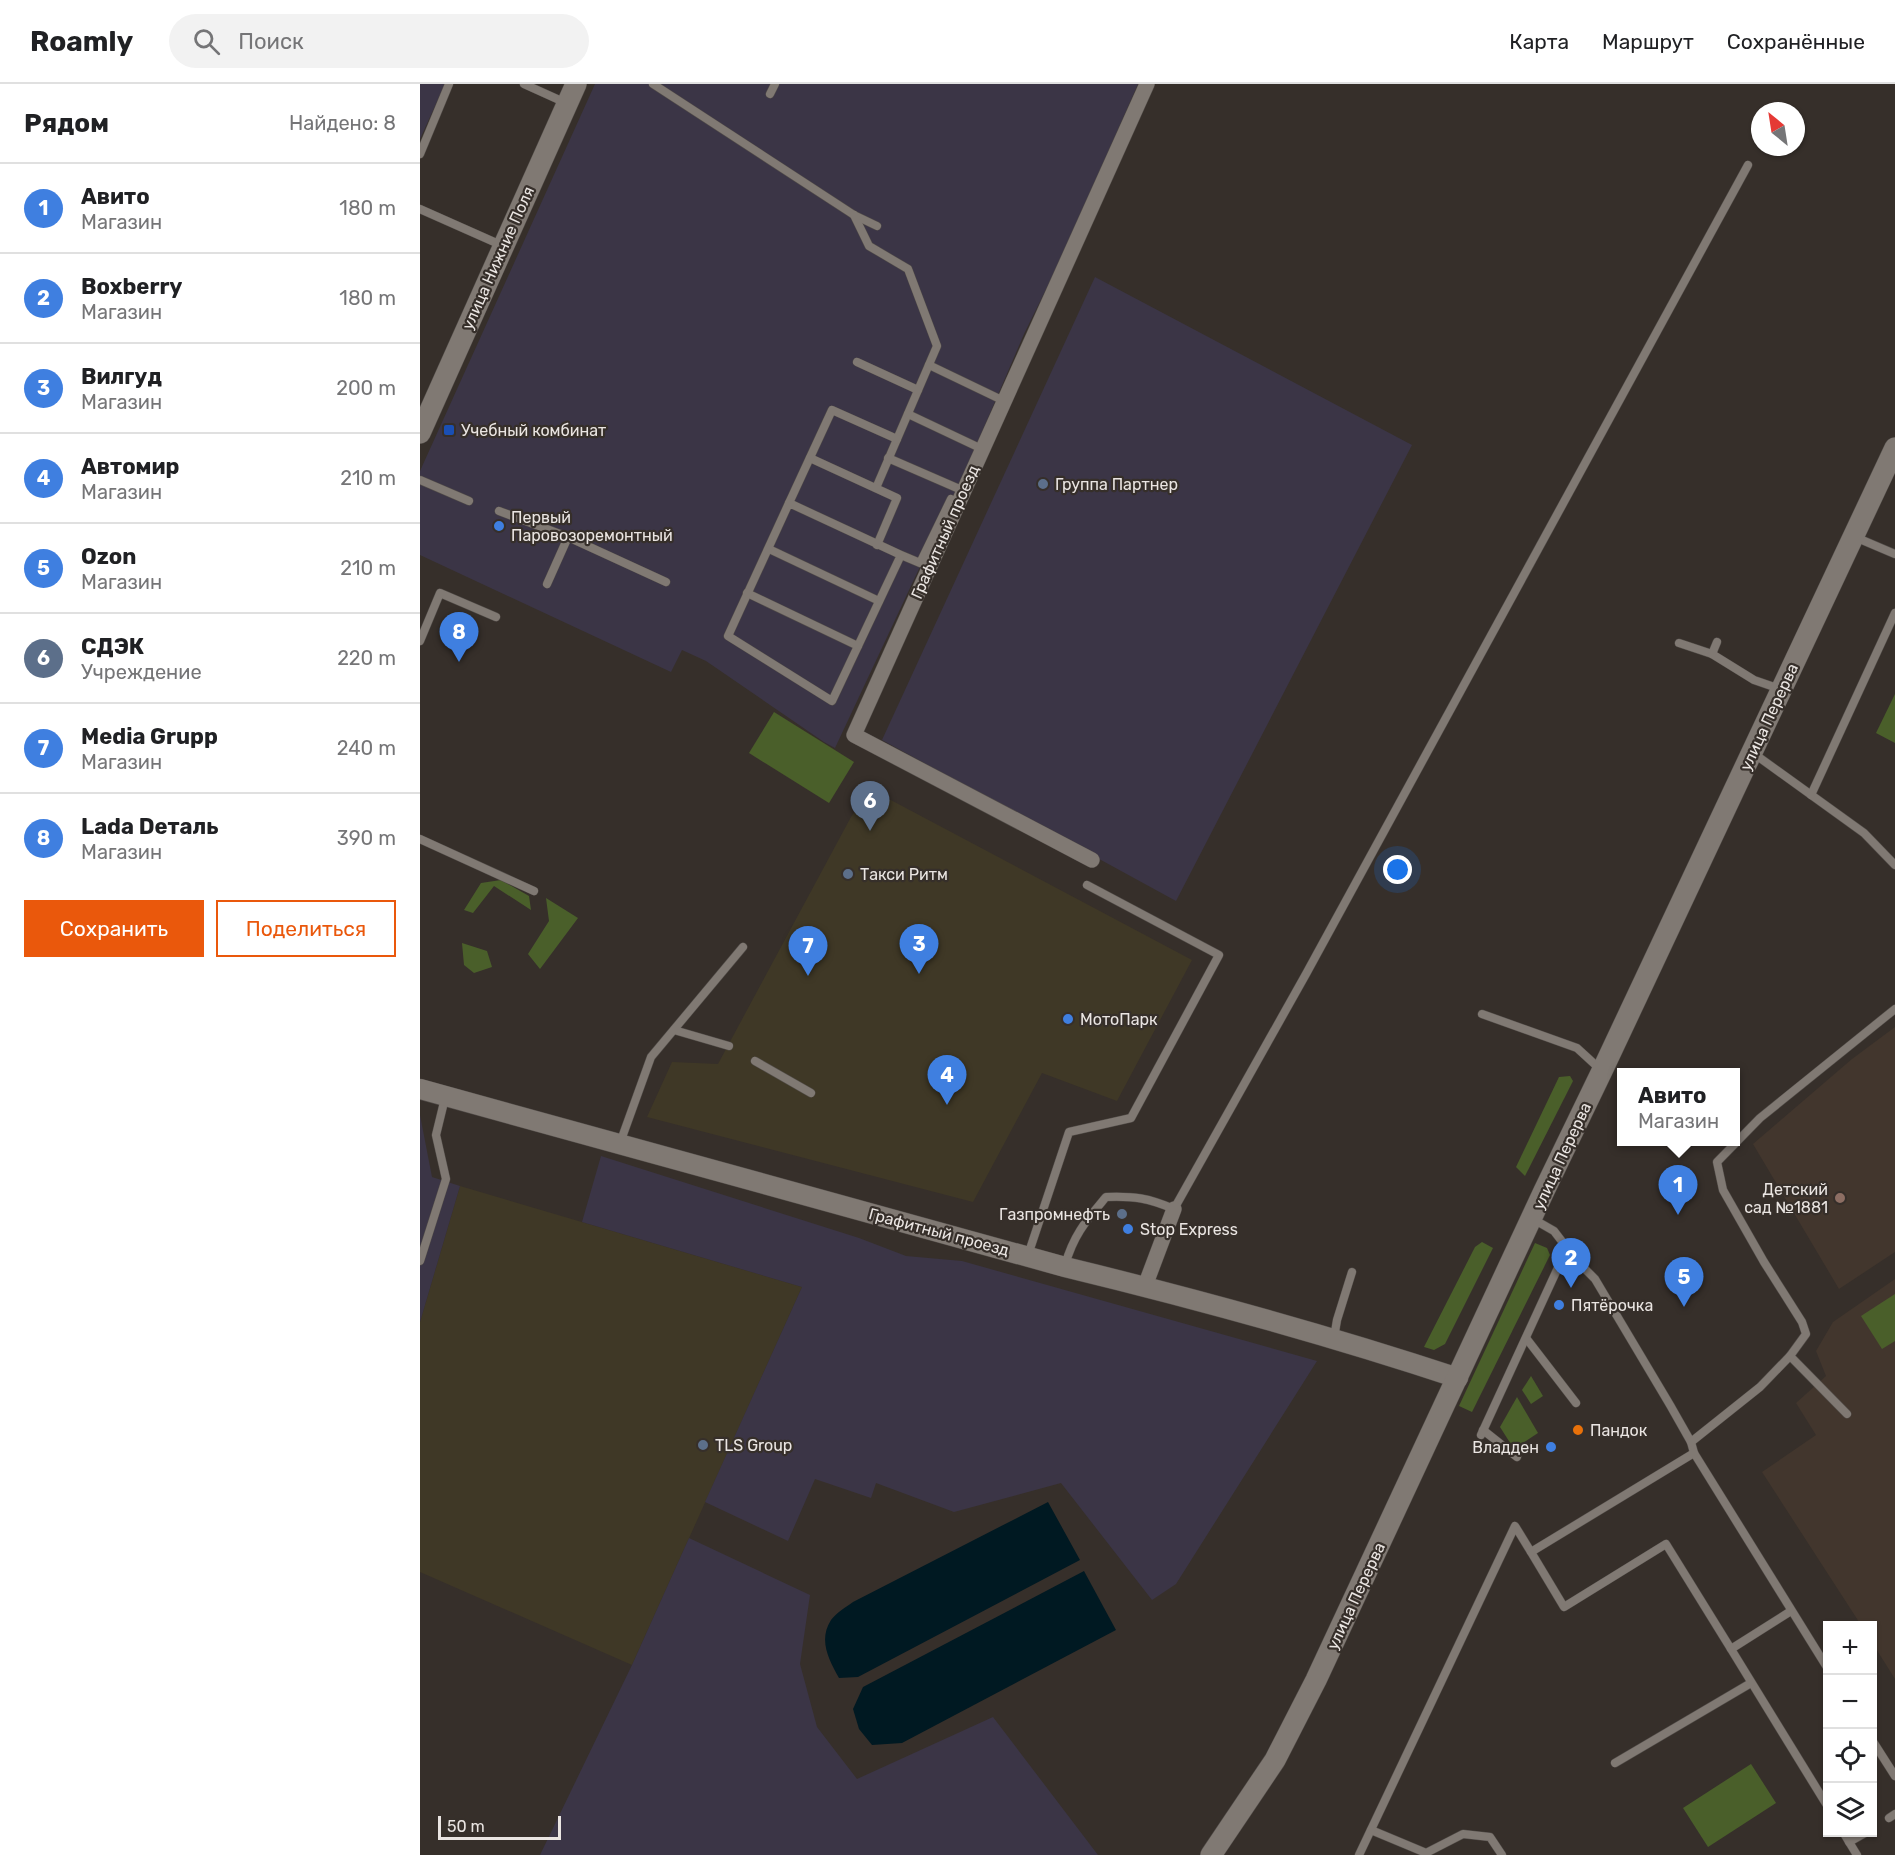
<!DOCTYPE html>
<html lang="ru">
<meta charset="utf-8">
<style>
body{margin:0;font-family:Rubik,sans-serif;background:#f2f2f2;color:#202124}
.controls{position:absolute;right:18px;bottom:18px;display:grid;overflow:hidden;border-radius:0px;box-shadow:0 2px 4px #0004}
.controls button{width:54px;height:54px;display:grid;place-items:center;padding:0;border:0;border-bottom:2px solid #e0e0e0;background:#fff;color:#202124;font:30px sans-serif}
.compass{position:absolute;left:1331px;top:18px;width:54px;height:54px;border-radius:50%;background:#fff;box-shadow:0 2px 4px #0004;rotate:330deg}
.scale{position:absolute;left:18px;bottom:15px;width:123px;box-sizing:border-box;padding-left:6px;border:3px solid #eae5e2;border-top:0;font-size:16px;line-height:21px;white-space:nowrap;color:#eae5e2;-webkit-text-stroke:4px #362f2a;paint-order:stroke}
.you{position:absolute;left:978px;top:786px;width:21px;height:21px;margin:-15px;border:4px solid #fff;border-radius:50%;background:#1a73e8;box-shadow:0 0 0 9px #1a73e833}
.badge{display:grid;place-items:center;width:39px;height:39px;border-radius:50%;background:#ea580c;color:#fff;font-size:20px;font-weight:700}
.pin{position:absolute;translate:-50% -50px;filter:drop-shadow(0 2px 3px #0008)}
.pin::after{content:'';position:absolute;top:32px;width:21px;height:18px;background:inherit;clip-path:polygon(0 0,100% 0,50% 100%)}
.popup{position:absolute;left:1197px;top:984px;width:123px;height:78px;box-sizing:border-box;display:grid;place-content:center;border-radius:0px;background:#fff;filter:drop-shadow(0 2px 4px #0005);font-size:20px;white-space:nowrap;color:#757577}
.popup b{font-size:22px;color:#202124}
.popup::after{content:'';position:absolute;left:50%;top:100%;margin-left:-12px;border:12px solid transparent;border-top-color:#fff}
.list{margin:0;padding:0;list-style:none}
h2{display:flex;justify-content:space-between;align-items:center;height:78px;margin:0;padding:0 24px;font-size:26px}
h2 small{font-size:20px;font-weight:400;color:#757577}
.list li{display:grid;grid-template-columns:39px 1fr auto;gap:18px;align-items:center;box-sizing:border-box;height:90px;padding:0 24px;border-top:2px solid #e0e0e0}
.list b{display:block;font-size:22px;white-space:nowrap}
.list p{margin:0;font-size:20px;white-space:nowrap;color:#757577}
.list em{font-size:20px;font-style:normal;color:#757577}
.actions{display:flex;gap:12px;padding:18px 24px}
.actions a{flex:1;padding:14px 0;border:2px solid #ea580c;border-radius:0px;text-align:center;font-size:21px;color:#ea580c}
.actions .main{background:#ea580c;color:#fff}
.icon{flex:none;width:33px;height:33px;fill:none;stroke:currentColor;stroke-width:2;stroke-linecap:round;stroke-linejoin:round}
.map{position:relative;flex:none;width:1475px;height:1771px;overflow:hidden}
header{display:flex;align-items:center;gap:36px;box-sizing:border-box;height:84px;padding:0 30px;background:#fff;border-bottom:2px solid #e0e0e0}
header strong{font-size:28px}
nav{display:flex;gap:33px;margin-inline-start:auto;font-size:21px}
.search{width:420px;height:54px;background:#f2f2f2;display:flex;align-items:center;gap:15px;box-sizing:border-box;padding:0 21px;border-radius:33px;color:#757577;font-size:22px}
main{display:flex}
aside{flex:1;background:#fff}
.map>svg:first-child{display:block}
</style>
<header>
<strong>Roamly</strong>
<div class="search"><svg class="icon" aria-label="search" viewBox="0 0 24 24"><circle cx="10" cy="10" r="6"/><path d="M15 15l6 6"/></svg>Поиск</div>
<nav><a>Карта</a><a>Маршрут</a><a>Сохранённые</a></nav>
</header>
<main>
<aside>
<h2>Рядом<small>Найдено: 8</small></h2>
<ul class="list">
<li><span class="badge" style="background:#3f7fe0">1</span><div><b>Авито</b><p>Магазин</p></div><em>180 m</em></li>
<li><span class="badge" style="background:#3f7fe0">2</span><div><b>Boxberry</b><p>Магазин</p></div><em>180 m</em></li>
<li><span class="badge" style="background:#3f7fe0">3</span><div><b>Вилгуд</b><p>Магазин</p></div><em>200 m</em></li>
<li><span class="badge" style="background:#3f7fe0">4</span><div><b>Автомир</b><p>Магазин</p></div><em>210 m</em></li>
<li><span class="badge" style="background:#3f7fe0">5</span><div><b>Ozon</b><p>Магазин</p></div><em>210 m</em></li>
<li><span class="badge" style="background:#5c6f8a">6</span><div><b>СДЭК</b><p>Учреждение</p></div><em>220 m</em></li>
<li><span class="badge" style="background:#3f7fe0">7</span><div><b>Media Grupp</b><p>Магазин</p></div><em>240 m</em></li>
<li><span class="badge" style="background:#3f7fe0">8</span><div><b>Lada Dеталь</b><p>Магазин</p></div><em>390 m</em></li>
</ul>
<div class="actions"><a class="main">Сохранить</a><a>Поделиться</a></div>
</aside>
<div class="map">
<svg width="1475" height="1771" viewBox="0 0 1475 1771">
<rect width="100%" height="100%" fill="#362f2a"/>
<g fill="#3f3826">
<path d="M450,705L772,876L697,1017L622,989L553,1118L227,1033L252,978L298,980L431,733Z"/>
<path d="M40,1102L382,1203L212,1581L0,1488V1238Z"/>
</g>
<g fill="#3b3546">
<path d="M0,0H25L0,55Z"/>
<path d="M175,0H718L641,175L604,250L550,376L415,664L404,658L286,577L262,566L251,588L0,471V387Z"/>
<path d="M675,193L992,361L756,817L462,656Z"/>
<path d="M0,1031L12,1093L40,1102L0,1238Z"/>
<path d="M181,1072L439,1154L486,1172L542,1177L897,1277L756,1500L732,1516L641,1399L534,1428L456,1399L451,1414L395,1395L368,1457L285,1418L382,1203L162,1138Z"/>
<path d="M269,1454L390,1511L380,1580L397,1643L437,1695L573,1633L678,1771H120L212,1581Z"/>
</g>
<g fill="#42362d">
<path d="M1475,943V1168L1419,1205L1333,1060L1432,975Z"/>
<path d="M1475,1195V1595L1453,1560L1452,1542L1441,1541L1342,1388L1396,1351L1376,1319L1406,1292L1396,1267L1413,1238Z"/>
</g>
<g fill="#4a5f2a">
<path d="M1475,610V659L1456,649Z"/>
<path d="M354,628L434,678L409,719L329,669Z"/>
<path d="M81,796L109,812L111,826L74,802L53,829L44,826L61,799Z"/>
<path d="M126,814L158,834L120,885L108,870L129,837Z"/>
<path d="M42,859L67,867L72,883L54,889L44,881Z"/>
<path d="M1150,992L1153,997L1105,1092L1096,1083L1139,993Z"/>
<path d="M1062,1158L1073,1164L1025,1260L1014,1266L1004,1263L1055,1163Z"/>
<path d="M1115,1159L1127,1164L1130,1171L1052,1328L1039,1322Z"/>
<path d="M1475,1210V1257L1462,1265L1441,1232Z"/>
<path d="M1111,1292L1123,1312L1111,1320L1102,1306Z"/>
<path d="M1097,1313L1118,1349L1094,1365L1080,1343Z"/>
<path d="M1331,1680L1356,1719L1288,1763L1263,1724Z"/>
</g>
<g fill="#001922">
<path d="M628,1418L660,1476L438,1593L419,1594C409,1576 398,1556 411,1536C416,1529 426,1523 433,1518Z"/>
<path d="M664,1487L696,1546L482,1659L452,1661L439,1645L433,1625L443,1603Z"/>
</g>
<g fill="none" stroke-linecap="round" stroke-linejoin="round">
<defs>
<g id="service">
<path d="M104,0L146,19"/>
<path d="M233,0L434,131L457,142"/>
<path d="M350,10L355,0"/>
<path d="M0,70L29,0"/>
<path d="M0,125L81,161"/>
<path d="M434,131L449,162L488,185L517,262L456,404"/>
<path d="M437,278L498,306"/>
<path d="M509,281L584,317"/>
<path d="M488,330L562,365"/>
<path d="M390,374L477,414L457,461"/>
<path d="M468,374L544,407"/>
<path d="M0,396L49,417"/>
<path d="M369,419L412,326L477,355"/>
<path d="M79,427L148,453L246,498"/>
<path d="M1435,453L1475,470"/>
<path d="M349,465L459,517"/>
<path d="M481,471L369,419L308,552L412,617L481,471L500,479L531,415"/>
<path d="M127,500L148,453"/>
<path d="M327,509L438,562"/>
<path d="M0,557L20,509L76,533"/>
<path d="M1259,559L1292,570L1334,596L1360,605"/>
<path d="M1292,570L1297,558"/>
<path d="M1333,669L1444,749L1475,781"/>
<path d="M1391,711L1475,529"/>
<path d="M0,755L114,807"/>
<path d="M1062,930L1157,964L1181,986"/>
<path d="M254,946L309,962"/>
<path d="M335,977L391,1009"/>
<path d="M200,1059L231,973L323,863"/>
<path d="M1113,1135L1134,1147L1157,1177L1175,1195L1250,1321L1271,1358L1274,1369L1408,1585"/>
<path d="M608,1171L649,1048L711,1034L799,871L667,801"/>
<path d="M0,1177L26,1095L16,1051L25,1014"/>
<path d="M645,1181C654,1150 666,1137 686,1113C715,1112 728,1114 754,1125L886,890L1328,81"/>
<path d="M914,1254L917,1236L932,1188"/>
<path d="M1106,1254L1156,1319"/>
<path d="M1370,1272L1427,1330"/>
<path d="M1063,1346L1097,1373"/>
<path d="M1061,1351L1147,1164"/>
<path d="M1271,1358L1340,1303L1370,1272L1386,1250L1382,1238L1344,1178L1303,1106L1297,1078L1340,1034L1475,925"/>
<path d="M1274,1369L1111,1468L1144,1523L1246,1460L1311,1565L1371,1527"/>
<path d="M1311,1565L1408,1723"/>
<path d="M1452,1656L1475,1692"/>
<path d="M1195,1679L1331,1599"/>
<path d="M1469,1734L1475,1730"/>
<path d="M951,1746L1006,1769L1043,1750L1070,1753L1082,1771"/>
<path d="M1423,1748L1437,1771"/>
<path d="M1429,1758L1445,1749"/>
<path d="M939,1771L1095,1442L1111,1468"/>
</g>
<g id="minor">
<path d="M672,776L434,651L727,0"/>
<path d="M725,1202L754,1125"/>
</g>
<path id="tertiary" d="M0,1005L645,1183C777,1215 908,1251 1038,1294"/>
<g id="secondary">
<path d="M0,349L156,0"/>
<path d="M791,1771L855,1676L896,1596L1124,1107L1182,987L1475,364"/>
</g>
</defs>
<use href="#service" stroke="#524d49" stroke-width="9"/>
<use href="#minor" stroke="#524d49" stroke-width="16"/>
<use href="#tertiary" stroke="#524d49" stroke-width="21"/>
<use href="#secondary" stroke="#524d49" stroke-width="22"/>
<use href="#service" stroke="#807973" stroke-width="8"/>
<use href="#minor" stroke="#807973" stroke-width="15"/>
<use href="#tertiary" stroke="#807973" stroke-width="20"/>
<use href="#secondary" stroke="#807973" stroke-width="21"/>
</g>
<rect fill="#1a4fb4" stroke="#362f2a" stroke-width="2" x="23" y="340" width="12" height="12" rx="3"/>
<g fill="#5c6f8a" stroke="#362f2a" stroke-width="2">
<circle cx="623" cy="400" r="6"/>
<circle cx="428" cy="790" r="6"/>
<circle cx="702" cy="1130" r="6"/>
<circle cx="283" cy="1361" r="6"/>
</g>
<g fill="#3f7fe0" stroke="#362f2a" stroke-width="2">
<circle cx="79" cy="442" r="6"/>
<circle cx="648" cy="935" r="6"/>
<circle cx="708" cy="1145" r="6"/>
<circle cx="1139" cy="1221" r="6"/>
<circle cx="1131" cy="1363" r="6"/>
</g>
<circle fill="#8d6e63" stroke="#362f2a" stroke-width="2" cx="1420" cy="1114" r="6"/>
<circle fill="#e8710a" stroke="#362f2a" stroke-width="2" cx="1158" cy="1346" r="6"/>
<g text-anchor="middle" dominant-baseline="central" stroke-width="4.5" stroke-linejoin="round" paint-order="stroke">
<g font-size="16" fill="#eae5e2" stroke="#362f2a">
<text transform="translate(78 174) rotate(-66)">улица Нижние Поля</text>
<text transform="translate(525 448) rotate(-66)">Графитный проезд</text>
<text transform="translate(1349 633) rotate(-65)">улица Перерва</text>
<text transform="translate(1142 1072) rotate(-65)">улица Перерва</text>
<text transform="translate(519 1148) rotate(15)">Графитный проезд</text>
<text transform="translate(936 1512) rotate(-65)">улица Перерва</text>
</g>
<g font-size="16" fill="#eae5e2" stroke="#362f2a" text-anchor="start">
<text x="41" y="346">Учебный комбинат</text>
<text x="635" y="400">Группа Партнер</text>
<text x="91" y="433">Первый<tspan x="91" dy="18">Паровозоремонтный</tspan></text>
<text x="440" y="790">Такси Ритм</text>
<text x="660" y="935">МотоПарк</text>
<text x="1408" y="1105" text-anchor="end">Детский<tspan x="1408" dy="18">сад №1881</tspan></text>
<text x="690" y="1130" text-anchor="end">Газпромнефть</text>
<text x="720" y="1145">Stop Express</text>
<text x="1151" y="1221">Пятёрочка</text>
<text x="1170" y="1346">Пандок</text>
<text x="295" y="1361">TLS Group</text>
<text x="1119" y="1363" text-anchor="end">Владден</text>
</g>
</g>
</svg>
<div class="controls">
<button>+</button>
<button>−</button>
<button><svg class="icon" aria-label="locate" viewBox="0 0 24 24"><circle cx="12" cy="12" r="6"/><path d="M12 2v4M12 18v4M2 12h4M18 12h4"/></svg></button>
<button><svg class="icon" aria-label="layers" viewBox="0 0 24 24"><path d="M12 4l9 5-9 5-9-5zM3 14l9 5 9-5"/></svg></button>
</div>
<svg class="compass" viewBox="-18 -18 36 36"><path d="M0-13l5 13h-10z" fill="#e53935"/><path d="M0 13l5-13h-10z" fill="#757577"/></svg>
<div class="scale">50 m</div>
<div class="you"></div>
<div class="pin badge" style="left:1258px;top:1131px;background:#3f7fe0">1</div>
<div class="popup"><b>Авито</b>Магазин</div>
<div class="pin badge" style="left:1151px;top:1204px;background:#3f7fe0">2</div>
<div class="pin badge" style="left:499px;top:890px;background:#3f7fe0">3</div>
<div class="pin badge" style="left:527px;top:1021px;background:#3f7fe0">4</div>
<div class="pin badge" style="left:1264px;top:1223px;background:#3f7fe0">5</div>
<div class="pin badge" style="left:450px;top:747px;background:#5c6f8a">6</div>
<div class="pin badge" style="left:388px;top:892px;background:#3f7fe0">7</div>
<div class="pin badge" style="left:39px;top:578px;background:#3f7fe0">8</div>
</div>
</main>
